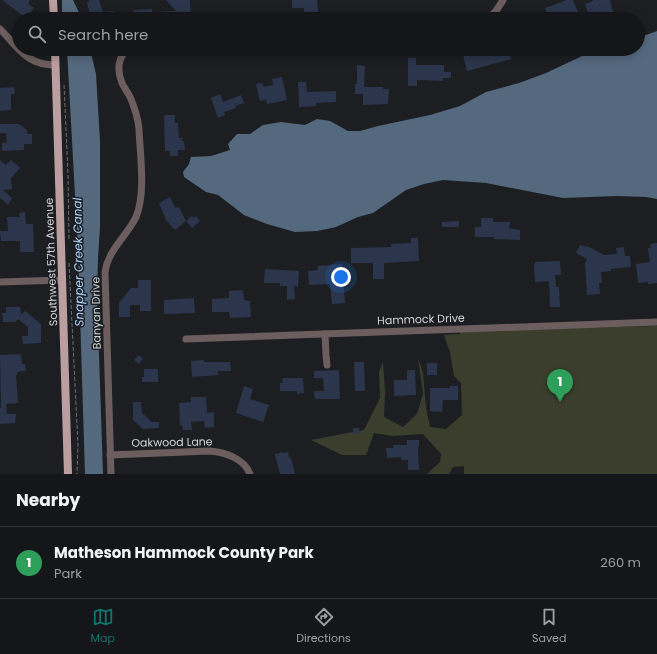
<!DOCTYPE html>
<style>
body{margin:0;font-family:Poppins,sans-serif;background:#222327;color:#f1f3f6}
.you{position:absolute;left:341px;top:277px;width:14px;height:14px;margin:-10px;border:3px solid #fff;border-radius:50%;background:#1a73e8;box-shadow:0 0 0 6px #1a73e833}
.badge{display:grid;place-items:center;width:26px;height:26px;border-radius:50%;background:#0f766e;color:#fff;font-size:13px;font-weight:700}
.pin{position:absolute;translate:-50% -33px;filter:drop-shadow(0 1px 2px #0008)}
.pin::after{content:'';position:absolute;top:21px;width:14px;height:12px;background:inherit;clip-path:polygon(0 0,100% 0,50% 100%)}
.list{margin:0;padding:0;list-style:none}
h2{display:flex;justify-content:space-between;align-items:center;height:52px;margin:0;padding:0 16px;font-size:17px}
h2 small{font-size:13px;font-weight:400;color:#9d9fa2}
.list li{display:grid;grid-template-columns:26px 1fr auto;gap:12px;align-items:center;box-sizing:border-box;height:72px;padding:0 16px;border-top:1px solid #343539}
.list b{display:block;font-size:15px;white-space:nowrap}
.list p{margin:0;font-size:13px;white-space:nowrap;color:#9d9fa2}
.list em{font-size:13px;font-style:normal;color:#9d9fa2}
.icon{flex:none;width:22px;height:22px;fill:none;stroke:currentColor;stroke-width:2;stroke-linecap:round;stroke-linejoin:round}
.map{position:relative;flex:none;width:657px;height:474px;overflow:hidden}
.search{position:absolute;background:#15161a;box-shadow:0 2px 10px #0003;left:12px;right:12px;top:12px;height:44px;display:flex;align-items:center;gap:10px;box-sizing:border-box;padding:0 14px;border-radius:22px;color:#9d9fa2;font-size:15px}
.sheet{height:124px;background:#15161a}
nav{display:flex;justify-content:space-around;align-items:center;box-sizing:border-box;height:56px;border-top:1px solid #343539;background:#15161a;font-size:11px;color:#9d9fa2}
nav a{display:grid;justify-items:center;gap:2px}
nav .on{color:#0f766e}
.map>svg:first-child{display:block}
</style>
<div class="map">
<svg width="657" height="474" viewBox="0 0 657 474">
<rect width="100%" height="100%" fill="#1c1e22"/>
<path fill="#3c3e2d" d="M657,326V474H464V466L453,467L449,474H427L440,462L441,454L423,434L393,436L374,433L366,455H342L311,440L364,430L380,398L379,372L383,362L385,392L384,417L403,427L417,414L423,394L418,358L423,373L426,408L430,427L446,429L462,415L461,383L454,376L450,352L444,335L460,334V331Z"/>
<g fill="#55697e">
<path d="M44,0H73L82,19H63Z"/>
<path d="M657,31V199L646,197L617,196L563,198L486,183L443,180L424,184L406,190L373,213L358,217L336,227L317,231L295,232L267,224L244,215L218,195L206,192L184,177L183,172L189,164L191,157L211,156L230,150L228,144L237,134H250L263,125L281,122L305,125L317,119L330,121L348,131H360L378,126L430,115L460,106L486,92L519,83L546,73L597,49H638V38Z"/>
<path d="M67,49H90L96,74L100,141V227L98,258L97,295L103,474H85L78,250Z"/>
</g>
<path fill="#1c1e22" d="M43,0H62V19H60L43,2Z"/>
<g fill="#2b364c">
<path d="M2,0H30L28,4L34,8L26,18Z"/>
<path d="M89,0H99L103,12L114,11V14L134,13L133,10L152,9V12L176,11L166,0H190L191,19H91L87,2H89Z"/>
<path d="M292,0H317L318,13H304V8H292Z"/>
<path d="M567,0H573L581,19H549L545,8Z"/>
<path d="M593,0H610L613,12L590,19L585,4L593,1Z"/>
<path d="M487,49L508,50L511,59L467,71L463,55L477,52L478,55L488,53Z"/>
<path d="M408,58H416V65H444V72H451V78H443V81L417,80V86H408Z"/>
<path d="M357,65L365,66L364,87H383V89H389L388,104L363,105V94H355V84H357Z"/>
<path d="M282,77L287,100L267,104L266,100L260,101L256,84L263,83V87L273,85L272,79Z"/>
<path d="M298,82H306L307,92L336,91V102L316,103V106L299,107Z"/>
<path d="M14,87L15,94H11V110L0,111V88Z"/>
<path d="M220,94L223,102L241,95L244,103L235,106L236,108L224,112L225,115L218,118L211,98Z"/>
<path d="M164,115H175V123H178L179,138H182V141H184L185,150H178V156H170V151H165Z"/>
<path d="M0,124H19L27,130V134H32V144H24V150L2,151V143H7L6,133H0Z"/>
<path d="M0,160L6,165L11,160L20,168L11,178L12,189L3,190L12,198L8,205L0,198Z"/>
<path d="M170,197L175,208L179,207L186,221L175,230L166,220L159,203Z"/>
<path d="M25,212L26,224H33L34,252H20V241H1L0,231H8L7,217H20L19,213Z"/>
<path d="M192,216L194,218L196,216L200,221L192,228L186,221Z"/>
<path d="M481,218H493V222H510L509,228L520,230V240L494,239V237H475V227H481Z"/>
<path d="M459,221V227H442V222Z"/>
<path d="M411,238H418L419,261L384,263V279H373V263H351V248L391,247V244L411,243Z"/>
<path d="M657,243V283L648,284V282L638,283L636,264L650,262L648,248H651L650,244Z"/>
<path d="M580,245L589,247L604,255L617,254L616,248L624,247L625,256H630L631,267L611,269V271L601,272L602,283H599L600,294L587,295L585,263L587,259L576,253Z"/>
<path d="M560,261L561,275H555L556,287H559L560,307H550L549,281L535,282L534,266L535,262Z"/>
<path d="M342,264L345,303L332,304L330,284L309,285L308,271L318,270L317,266Z"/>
<path d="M265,269L299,271L298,287L294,286L295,299L287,300V286H280V283H264Z"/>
<path d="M138,280H151V311H140V305H130V317H119V303L131,288H138Z"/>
<path d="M243,290L244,300L250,301L251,317L230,318L229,312H212V299L229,298V291Z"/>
<path d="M194,298L195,313L164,314V300Z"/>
<path d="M6,307H20L21,315L25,311L41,324V343L23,344L22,336H28V327L18,319L15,322H3L2,313H6Z"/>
<path d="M21,354L22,364H25L26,371L17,372V375H16L18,403L6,404L7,414H16L15,423L0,424V408H1L0,355Z"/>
<path d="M139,355L143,359L139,364L134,360Z"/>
<path d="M204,360V362H230L231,371H218V375L192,377L191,361Z"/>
<path d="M354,362H364L365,391H355Z"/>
<rect x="427" y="363" width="10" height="12"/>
<path d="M144,369H158V382H142V377H144Z"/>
<path d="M339,370L340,399H315L314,391H324L323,378H314V371Z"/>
<path d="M407,370H415L416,395L394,396V380H407Z"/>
<path d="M282,378H303L304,393L297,394V391H280V383H283Z"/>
<path d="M244,386L253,389L250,399L269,405L263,422L236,413Z"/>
<path d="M450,386H458V400H443L442,412L430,411V388H450Z"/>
<path d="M191,397H206L207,413L214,412V427L205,428L204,421L191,422L192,430H183L182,425L180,426L179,403L191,402Z"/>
<path d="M133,402H141L142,413L152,422H159V428L143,429L133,420Z"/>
<rect x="353" y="428" width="6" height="6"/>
<path d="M407,440H419V447H418L419,470H408V460H401V457L387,458L386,448H393V445H407Z"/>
<path d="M283,452V453L288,452L289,458H291L295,474H280L275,454Z"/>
</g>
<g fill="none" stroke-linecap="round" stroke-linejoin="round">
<g stroke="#6d6e72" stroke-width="1" stroke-dasharray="4 2" stroke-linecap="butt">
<path d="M64,85L68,174L69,240"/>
<path d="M69,263L78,445L77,474"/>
</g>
<g stroke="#6c5e5f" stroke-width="7">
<path d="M487,19L496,11L503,0"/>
<path d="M0,29C18,47 26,65 55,65"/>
<path d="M0,282L62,280"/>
<path d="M325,334L326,355L327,365"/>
<path d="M186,339L657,322"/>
<path d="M110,455L209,451C224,452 244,458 250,474"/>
<path d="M111,474L105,272C108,250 127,236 136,217C146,194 140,154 139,129C138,118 135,109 131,99C129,94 125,89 122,83C117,71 117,55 130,49"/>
</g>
<g stroke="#bb9ea0" stroke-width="8">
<path d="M53,0L54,19"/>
<path d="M55,49L68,474"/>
</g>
</g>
<g text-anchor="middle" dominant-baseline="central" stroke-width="3" stroke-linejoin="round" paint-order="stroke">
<g font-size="11" fill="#d3d4d7" stroke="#1c1e22">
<text transform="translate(51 262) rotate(-92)">Southwest 57th Avenue</text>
<text transform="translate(96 313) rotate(-91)">Banyan Drive</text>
<text transform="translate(421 319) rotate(-2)">Hammock Drive</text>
<text transform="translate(172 442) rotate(-1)">Oakwood Lane</text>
</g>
<g font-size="12" font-style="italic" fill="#abd3fc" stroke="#1c1e22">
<text transform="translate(78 262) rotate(-91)">Snapper Creek Canal</text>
</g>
</g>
</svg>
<div class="you"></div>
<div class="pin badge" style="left:560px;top:402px;background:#2e9e5b">1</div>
<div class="search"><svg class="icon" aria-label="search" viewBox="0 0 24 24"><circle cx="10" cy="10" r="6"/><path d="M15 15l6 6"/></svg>Search here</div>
</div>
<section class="sheet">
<h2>Nearby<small></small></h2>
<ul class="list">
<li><span class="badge" style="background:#2e9e5b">1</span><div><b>Matheson Hammock County Park</b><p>Park</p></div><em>260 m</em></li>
</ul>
</section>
<nav>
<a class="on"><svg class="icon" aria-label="map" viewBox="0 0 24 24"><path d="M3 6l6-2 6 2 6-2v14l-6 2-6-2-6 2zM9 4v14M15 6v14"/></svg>Map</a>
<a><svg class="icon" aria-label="directions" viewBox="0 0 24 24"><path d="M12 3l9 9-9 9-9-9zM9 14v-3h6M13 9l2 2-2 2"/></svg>Directions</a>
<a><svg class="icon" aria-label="saved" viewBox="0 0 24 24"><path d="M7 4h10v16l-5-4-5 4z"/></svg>Saved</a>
</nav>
